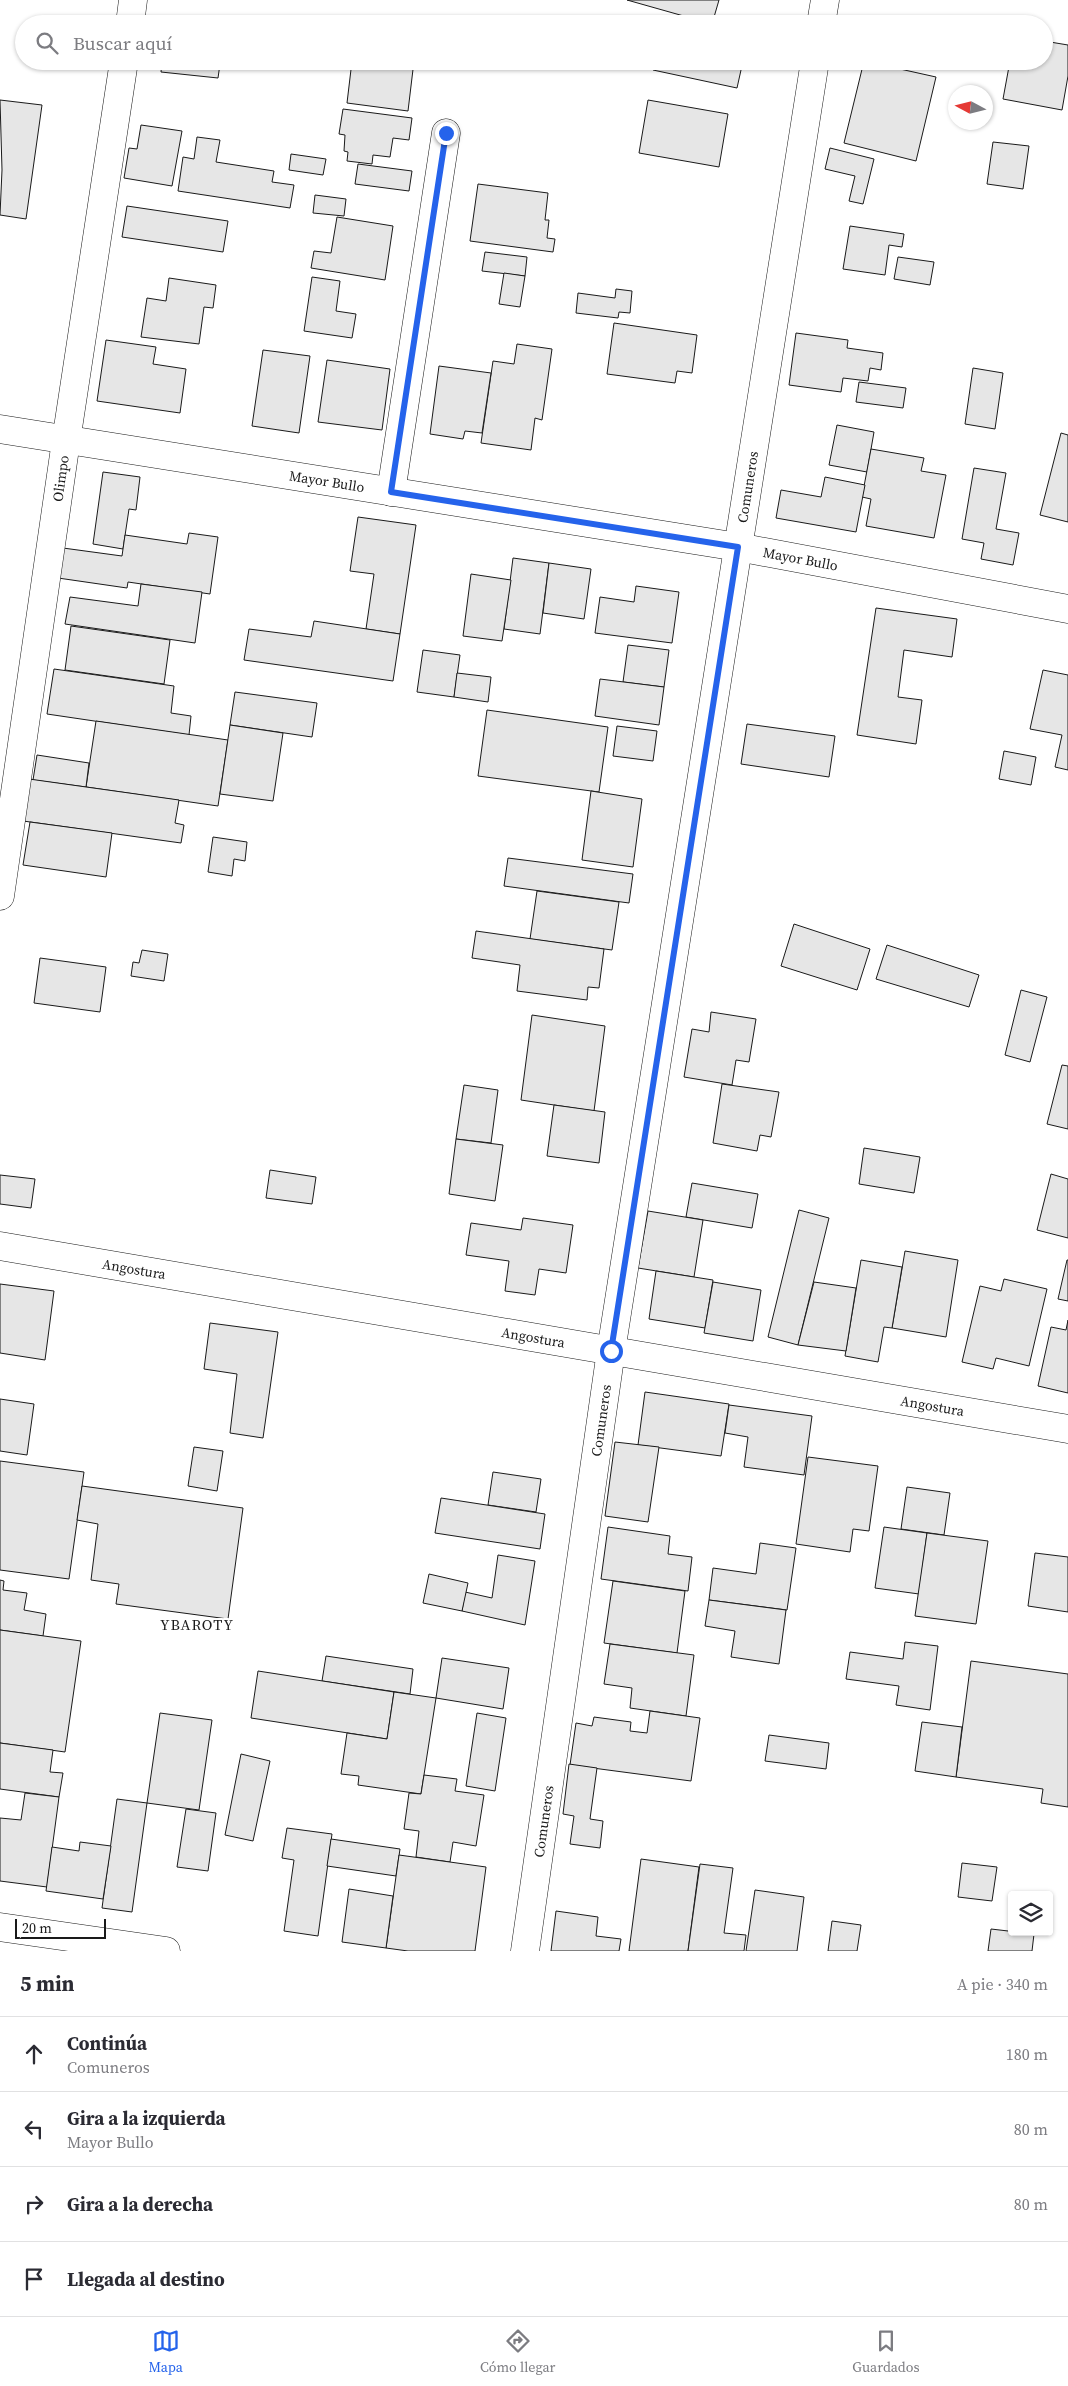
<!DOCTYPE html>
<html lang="es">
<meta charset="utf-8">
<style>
body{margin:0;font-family:"Source Serif 4",serif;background:#f2f2f3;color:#2b2b33}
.controls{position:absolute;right:15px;bottom:15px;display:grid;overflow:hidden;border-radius:5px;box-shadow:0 1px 4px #0004}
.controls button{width:45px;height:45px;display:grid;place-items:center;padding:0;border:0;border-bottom:1px solid #e1e1e2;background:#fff;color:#2b2b33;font:25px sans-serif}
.compass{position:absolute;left:948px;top:85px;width:45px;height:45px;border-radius:50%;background:#fff;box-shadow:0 1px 4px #0004;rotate:277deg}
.scale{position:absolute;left:15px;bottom:12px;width:91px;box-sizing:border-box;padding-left:5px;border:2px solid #1a1a1a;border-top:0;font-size:14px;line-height:18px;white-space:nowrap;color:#1a1a1a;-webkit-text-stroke:4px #fff;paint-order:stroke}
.stop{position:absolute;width:15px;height:15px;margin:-11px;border:4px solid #2563eb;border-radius:50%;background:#fff}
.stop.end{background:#2563eb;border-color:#fff;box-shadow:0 1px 5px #0008}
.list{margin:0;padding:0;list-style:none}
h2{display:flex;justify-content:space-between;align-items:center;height:65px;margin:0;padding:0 20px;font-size:21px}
h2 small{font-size:16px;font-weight:400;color:#7c7c81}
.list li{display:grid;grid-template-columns:32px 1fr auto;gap:15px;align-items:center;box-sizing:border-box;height:75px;padding:0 20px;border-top:1px solid #e1e1e2}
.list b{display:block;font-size:19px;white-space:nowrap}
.list p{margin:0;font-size:16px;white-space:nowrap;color:#7c7c81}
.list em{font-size:16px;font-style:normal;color:#7c7c81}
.icon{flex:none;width:28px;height:28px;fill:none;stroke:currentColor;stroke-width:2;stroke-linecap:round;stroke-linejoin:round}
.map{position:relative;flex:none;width:1068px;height:1951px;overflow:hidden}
.search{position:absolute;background:#fff;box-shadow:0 1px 4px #0004;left:15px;right:15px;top:15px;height:55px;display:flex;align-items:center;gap:12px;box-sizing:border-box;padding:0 18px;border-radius:28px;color:#7c7c81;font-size:19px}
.sheet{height:365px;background:#fff}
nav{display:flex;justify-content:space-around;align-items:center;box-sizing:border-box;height:70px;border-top:1px solid #e1e1e2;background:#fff;font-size:14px;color:#7c7c81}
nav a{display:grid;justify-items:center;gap:2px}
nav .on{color:#2563eb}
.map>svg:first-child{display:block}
</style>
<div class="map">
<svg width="1068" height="1951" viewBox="0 0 1068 1951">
<rect width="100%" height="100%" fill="#fff"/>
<g fill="#e6e6e6" stroke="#1a1a1a">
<path d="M627,0H719L712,24Z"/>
<path d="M167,16L214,21V24H166Z"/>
<path d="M1044,41L1068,45V76L1062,110L1003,99L1010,61H1044Z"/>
<path d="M162,61H198L220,64L218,78L161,72Z"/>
<path d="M352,61H414L408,111L347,103Z"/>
<path d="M655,61H743L737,88L653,70Z"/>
<path d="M864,61L936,77L916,161L844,143Z"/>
<path d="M0,100L42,105L26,219L0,215L2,170Z"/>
<path d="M648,100L728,114L719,167L639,153Z"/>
<path d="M343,109L412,118L409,140L393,138L390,157L373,155L372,164L347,161L348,152L344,151L345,135L339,134Z"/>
<path d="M141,125L182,131L172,186L124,178L129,148L137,149Z"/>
<path d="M197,137L220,140L216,162L274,171L272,182L294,185L290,208L178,191L183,157L194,159Z"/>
<path d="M993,142L1029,146L1023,189L987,184Z"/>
<path d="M830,148L874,159L863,204L849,201L855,176L825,169Z"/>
<path d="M291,154L326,159L323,175L289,170Z"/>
<path d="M358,164L412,171L409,191L355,184Z"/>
<path d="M478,184L548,193L545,220H549L547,238L555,239L553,252L470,241Z"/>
<path d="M315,195L346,199L344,216L313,213Z"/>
<path d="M127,206L228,221L223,252L122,237Z"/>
<path d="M337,217L393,226L385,280L311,268L314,251L331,253Z"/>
<path d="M850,226L904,234L902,247L889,245L885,275L843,269Z"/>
<path d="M485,252L527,257L525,276L482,271Z"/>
<path d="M898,257L934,262L930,285L894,279Z"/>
<path d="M504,273L525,276L520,307L499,304Z"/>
<path d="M312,277L340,281L336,311L356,314L352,338L304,331Z"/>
<path d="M169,278L216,285L213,308L204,307L199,344L141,337L147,298L166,301Z"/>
<path d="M616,289L632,291L630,313L619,312L618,318L576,313L578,293L615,298Z"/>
<path d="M614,323L697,335L692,373L677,371L675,383L607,374Z"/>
<path d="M796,333L848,340L847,348L883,353L881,370L870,368L868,381L843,378L841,392L789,385Z"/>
<path d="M106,340L156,347L153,364L186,369L180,413L97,401Z"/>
<path d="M517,344L552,349L542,420L535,418L531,450L481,443L493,361L514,364Z"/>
<path d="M263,350L310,356L299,433L252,426Z"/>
<path d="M327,360L390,369L382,430L318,422Z"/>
<path d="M439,366L491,373L482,433L465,431L463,439L430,434Z"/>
<path d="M973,368L1003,373L995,429L965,424Z"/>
<path d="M859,382L906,388L903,408L856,402Z"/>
<path d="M837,425L874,432L867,472L829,465Z"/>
<path d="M1061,433L1068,435V522L1040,515Z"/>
<path d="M871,449L924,458L921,471L946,475L934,538L866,526L871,499L862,497Z"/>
<path d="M974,468L1006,473L996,529L1019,533L1013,565L981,559L984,543L962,539Z"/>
<path d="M103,472L140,477L136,510L129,509L123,549L93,544Z"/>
<path d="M825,477L865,485L856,532L776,518L781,490L821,497Z"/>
<path d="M358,517L416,525L400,634L366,629L374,574L350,571Z"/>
<path d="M189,533L218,537L210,594L128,582L127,588L58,578L63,548L122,556L125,535L187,544Z"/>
<path d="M513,558L549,563L540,634L504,629Z"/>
<path d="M549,563L591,569L584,619L543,613Z"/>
<path d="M471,574L511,580L502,641L463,636Z"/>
<path d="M141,584L202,592L195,643L65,624L70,597L138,606Z"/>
<path d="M636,586L679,592L672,643L595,633L600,597L634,602Z"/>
<path d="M876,608L957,619L952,657L904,650L898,697L922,700L916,744L857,735Z"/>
<path d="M314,621L400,634L393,681L244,660L249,629L311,637Z"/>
<path d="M71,626L170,640L164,684L65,670Z"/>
<path d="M628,645L669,650L664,687L623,682Z"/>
<path d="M423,650L460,655L454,697L417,692Z"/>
<path d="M54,669L174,686L171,713L191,716L189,735L47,714Z"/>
<path d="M1043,670L1068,675V770L1055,767L1062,735L1030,729Z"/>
<path d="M457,673L491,677L488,702L454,697Z"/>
<path d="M600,679L664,687L659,725L595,716Z"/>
<path d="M235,692L317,703L312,737L230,725Z"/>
<path d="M487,710L608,727L599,792L478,776Z"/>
<path d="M96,721L228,740L218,806L86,787Z"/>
<path d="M747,724L835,736L829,777L741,764Z"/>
<path d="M230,725L283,733L273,801L220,794Z"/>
<path d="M617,726L657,731L653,761L613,756Z"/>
<path d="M1004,751L1036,757L1031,785L999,779Z"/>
<path d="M37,755L89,763L86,787L33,780Z"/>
<path d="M22,778L179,800L175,823L184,825L181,843L16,820Z"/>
<path d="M591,791L642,799L633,867L582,860Z"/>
<path d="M30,822L112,833L106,877L23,865Z"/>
<path d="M213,837L247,842L245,861L234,859L232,876L208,872Z"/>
<path d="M508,858L633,874L629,903L504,886Z"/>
<path d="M537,891L619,902L612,950L530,939Z"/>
<path d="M794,924L870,949L857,990L781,966Z"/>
<path d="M476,931L604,949L599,988L588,987L587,1000L517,991L520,965L472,958Z"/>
<path d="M887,945L979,975L969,1007L876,979Z"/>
<path d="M142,950L168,954L164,981L131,976L133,962L139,963Z"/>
<path d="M40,958L106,967L100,1012L34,1003Z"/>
<path d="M1021,990L1047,997L1030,1062L1005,1055Z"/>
<path d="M711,1012L756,1019L749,1062L736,1060L732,1085L684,1077L692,1029L709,1032Z"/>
<path d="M532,1015L605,1026L594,1111L521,1100Z"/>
<path d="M1062,1065L1068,1066V1129L1047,1124Z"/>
<path d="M722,1084L779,1092L771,1137L760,1135L757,1151L713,1143Z"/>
<path d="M464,1085L498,1090L491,1143L456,1139Z"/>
<path d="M554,1105L605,1112L599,1163L547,1156Z"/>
<path d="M456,1139L503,1145L495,1201L449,1194Z"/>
<path d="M864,1148L920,1157L914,1193L859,1184Z"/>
<path d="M270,1170L316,1177L312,1204L266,1198Z"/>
<path d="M1051,1174L1068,1179V1238L1037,1230Z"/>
<path d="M0,1175L35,1179L31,1208L0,1204Z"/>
<path d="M692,1183L758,1194L752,1228L686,1217Z"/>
<path d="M799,1210L829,1218L798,1345L768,1337Z"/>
<path d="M648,1211L703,1220L694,1277L638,1268Z"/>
<path d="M523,1218L573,1225L566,1273L539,1269L535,1295L505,1291L509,1261L466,1255L471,1223L521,1230Z"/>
<path d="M905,1251L958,1260L946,1337L892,1328Z"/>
<path d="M861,1260L902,1267L892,1328L884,1327L878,1362L845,1356Z"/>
<path d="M1067,1260H1068V1301L1058,1299Z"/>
<path d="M656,1271L713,1280L705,1328L649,1319Z"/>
<path d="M1004,1279L1047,1289L1029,1366L996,1358L993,1369L962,1362L980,1286L1001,1291Z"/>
<path d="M713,1282L761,1290L753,1341L704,1333Z"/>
<path d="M814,1282L856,1288L846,1351L798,1345Z"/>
<path d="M0,1284L54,1291L45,1360L0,1353Z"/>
<path d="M1068,1320V1393L1038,1386L1051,1327L1066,1330Z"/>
<path d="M210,1323L278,1332L263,1438L230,1433L237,1374L204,1369Z"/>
<path d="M645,1392L729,1404L721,1456L638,1445Z"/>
<path d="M0,1399L34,1404L27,1455L0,1451Z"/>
<path d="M729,1405L812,1416L804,1475L744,1467L748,1437L725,1433Z"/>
<path d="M615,1442L659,1447L648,1522L605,1516Z"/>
<path d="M194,1447L223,1451L217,1491L188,1486Z"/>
<path d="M808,1457L878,1466L869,1531L853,1529L850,1552L796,1544Z"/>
<path d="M0,1461L84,1472L69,1579L0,1570Z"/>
<path d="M493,1472L541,1479L536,1512L488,1505Z"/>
<path d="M82,1486L243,1508L228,1619L116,1604L119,1584L91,1580L98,1524L77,1520Z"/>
<path d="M907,1487L950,1493L944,1535L901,1529Z"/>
<path d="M441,1498L545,1514L540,1549L435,1533Z"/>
<path d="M608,1527L670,1536L668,1554L692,1557L688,1591L601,1579Z"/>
<path d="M884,1527L927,1533L919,1594L875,1588Z"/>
<path d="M927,1533L988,1541L976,1624L915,1616Z"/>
<path d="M760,1543L796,1548L787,1610L709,1600L713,1568L756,1574Z"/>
<path d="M1035,1553L1068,1557V1612L1028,1606Z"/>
<path d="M498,1555L535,1561L525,1625L462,1611L465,1592L492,1598Z"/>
<path d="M429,1574L468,1583L462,1611L423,1603Z"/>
<path d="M0,1580L4,1581L3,1590L27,1593L24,1610L46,1614L43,1636L0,1630Z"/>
<path d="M613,1581L685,1591L677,1653L604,1643Z"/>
<path d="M709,1600L786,1610L779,1664L731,1657L735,1631L705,1626Z"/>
<path d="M0,1630L81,1641L65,1752L0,1743Z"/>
<path d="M905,1642L938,1646L930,1710L896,1705L899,1686L846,1679L850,1652L903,1659Z"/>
<path d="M610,1644L694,1655L686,1716L630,1708L632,1688L604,1684Z"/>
<path d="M326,1656L413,1669L410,1694L322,1681Z"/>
<path d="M442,1658L509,1668L503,1709L436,1698Z"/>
<path d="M971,1661L1068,1674V1807L1041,1803L1043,1789L956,1777Z"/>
<path d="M258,1671L394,1692L387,1739L251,1718Z"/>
<path d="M394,1692L436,1698L421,1794L358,1785L359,1776L341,1774L347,1733L387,1739Z"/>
<path d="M650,1711L700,1718L691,1781L570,1765L576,1723L592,1726L594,1717L631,1722L630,1731L647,1733Z"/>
<path d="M160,1713L212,1720L199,1810L147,1803Z"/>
<path d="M477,1713L506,1718L495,1791L466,1786Z"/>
<path d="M922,1722L962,1727L956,1777L915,1771Z"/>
<path d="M769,1735L829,1743L826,1769L765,1761Z"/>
<path d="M0,1743L53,1750L50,1772L63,1773L59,1797L0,1789Z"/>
<path d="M241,1754L270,1761L253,1841L225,1835Z"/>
<path d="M569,1764L597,1768L590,1819L603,1821L600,1848L570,1844L574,1816L563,1814Z"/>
<path d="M424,1775L457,1779L455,1791L484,1795L476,1846L453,1842L450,1862L416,1857L419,1831L404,1829L409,1793L421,1794Z"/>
<path d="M25,1793L59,1797L47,1887L0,1881V1818L21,1820Z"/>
<path d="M117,1799L147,1803L132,1912L102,1908Z"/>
<path d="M186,1809L216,1813L208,1871L177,1867Z"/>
<path d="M287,1828L332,1834L318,1936L284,1931L294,1860L282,1858Z"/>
<path d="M331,1839L400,1849L396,1876L327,1866Z"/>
<path d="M80,1842L111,1846L103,1899L46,1891L52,1847L79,1851Z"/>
<path d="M399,1855L486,1867L475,1951H408L386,1948Z"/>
<path d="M641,1859L699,1867L688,1951H629Z"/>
<path d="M962,1863L997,1867L992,1901L958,1897Z"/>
<path d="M700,1864L733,1868L724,1933L746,1935L744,1951H688Z"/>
<path d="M349,1889L393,1896L386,1948L342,1942Z"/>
<path d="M755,1890L804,1897L797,1951H746Z"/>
<path d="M556,1911L598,1917L596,1936L621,1939L619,1951H551Z"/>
<path d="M832,1921L861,1925L857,1951H828Z"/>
<path d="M991,1929L1034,1934L1032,1951H988Z"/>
</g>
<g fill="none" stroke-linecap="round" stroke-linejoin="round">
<defs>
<g id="minor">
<path d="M130,24L133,0"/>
<path d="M821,24L825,0"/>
<path id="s1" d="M0,429L738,547L1068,609"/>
<path d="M391,492L446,133"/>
<path id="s2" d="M0,896L66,441L124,61"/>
<path id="s3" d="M0,1246L1068,1429"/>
<path id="s4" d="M525,1951L611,1351L815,61"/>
</g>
<path id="secondary" d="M0,1927L166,1951"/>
</defs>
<use href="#minor" stroke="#1a1a1a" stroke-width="29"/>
<use href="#secondary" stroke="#1a1a1a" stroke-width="29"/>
<use href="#minor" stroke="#fff" stroke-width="28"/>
<use href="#secondary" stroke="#fff" stroke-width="28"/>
</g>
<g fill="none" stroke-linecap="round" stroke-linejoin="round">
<path stroke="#2563eb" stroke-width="6" d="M446,133L391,492L738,547L611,1351"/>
</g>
<g text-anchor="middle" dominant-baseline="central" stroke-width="4" stroke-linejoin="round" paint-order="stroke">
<g font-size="14" fill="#1a1a1a" stroke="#fff">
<text stroke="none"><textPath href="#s2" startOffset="422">Olimpo</textPath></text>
<text stroke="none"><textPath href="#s1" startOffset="331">Mayor Bullo</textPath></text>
<text stroke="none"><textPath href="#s4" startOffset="1481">Comuneros</textPath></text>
<text stroke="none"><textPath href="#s1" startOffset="811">Mayor Bullo</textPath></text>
<text stroke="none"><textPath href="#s3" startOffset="136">Angostura</textPath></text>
<text stroke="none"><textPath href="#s3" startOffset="541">Angostura</textPath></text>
<text stroke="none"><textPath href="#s3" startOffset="946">Angostura</textPath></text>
<text stroke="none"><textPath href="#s4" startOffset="536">Comuneros</textPath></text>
<text stroke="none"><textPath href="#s4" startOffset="131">Comuneros</textPath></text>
</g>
<g font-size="15" letter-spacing="1" fill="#1a1a1a" stroke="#fff">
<text x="197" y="1624">YBAROTY</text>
</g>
</g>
</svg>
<div class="controls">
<button><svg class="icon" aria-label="layers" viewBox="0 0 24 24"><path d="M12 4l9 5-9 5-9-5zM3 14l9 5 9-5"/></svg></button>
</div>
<svg class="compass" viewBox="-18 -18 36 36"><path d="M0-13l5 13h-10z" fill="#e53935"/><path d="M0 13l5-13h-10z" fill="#7c7c81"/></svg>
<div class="scale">20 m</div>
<div class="stop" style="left:611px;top:1351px"></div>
<div class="stop end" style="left:446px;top:133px"></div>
<div class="search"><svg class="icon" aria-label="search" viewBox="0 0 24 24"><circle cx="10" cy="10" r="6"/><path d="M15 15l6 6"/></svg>Buscar aquí</div>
</div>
<section class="sheet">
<h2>5 min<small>A pie · 340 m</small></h2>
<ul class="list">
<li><svg class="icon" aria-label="ahead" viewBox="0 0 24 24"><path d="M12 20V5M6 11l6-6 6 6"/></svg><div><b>Continúa</b><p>Comuneros</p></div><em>180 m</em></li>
<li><svg class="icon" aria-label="left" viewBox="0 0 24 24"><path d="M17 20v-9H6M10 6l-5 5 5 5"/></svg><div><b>Gira a la izquierda</b><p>Mayor Bullo</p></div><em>80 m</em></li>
<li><svg class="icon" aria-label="right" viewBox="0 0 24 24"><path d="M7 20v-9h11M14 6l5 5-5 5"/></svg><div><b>Gira a la derecha</b></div><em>80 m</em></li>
<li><svg class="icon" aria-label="arrive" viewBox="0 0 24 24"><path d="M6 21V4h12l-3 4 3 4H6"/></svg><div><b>Llegada al destino</b></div></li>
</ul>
</section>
<nav>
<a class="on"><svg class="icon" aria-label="map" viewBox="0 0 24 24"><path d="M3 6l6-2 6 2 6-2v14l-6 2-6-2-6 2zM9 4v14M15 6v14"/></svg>Mapa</a>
<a><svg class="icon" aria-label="directions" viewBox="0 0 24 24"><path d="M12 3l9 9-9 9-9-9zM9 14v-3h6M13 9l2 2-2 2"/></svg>Cómo llegar</a>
<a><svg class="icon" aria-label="saved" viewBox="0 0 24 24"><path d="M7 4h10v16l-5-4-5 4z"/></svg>Guardados</a>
</nav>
